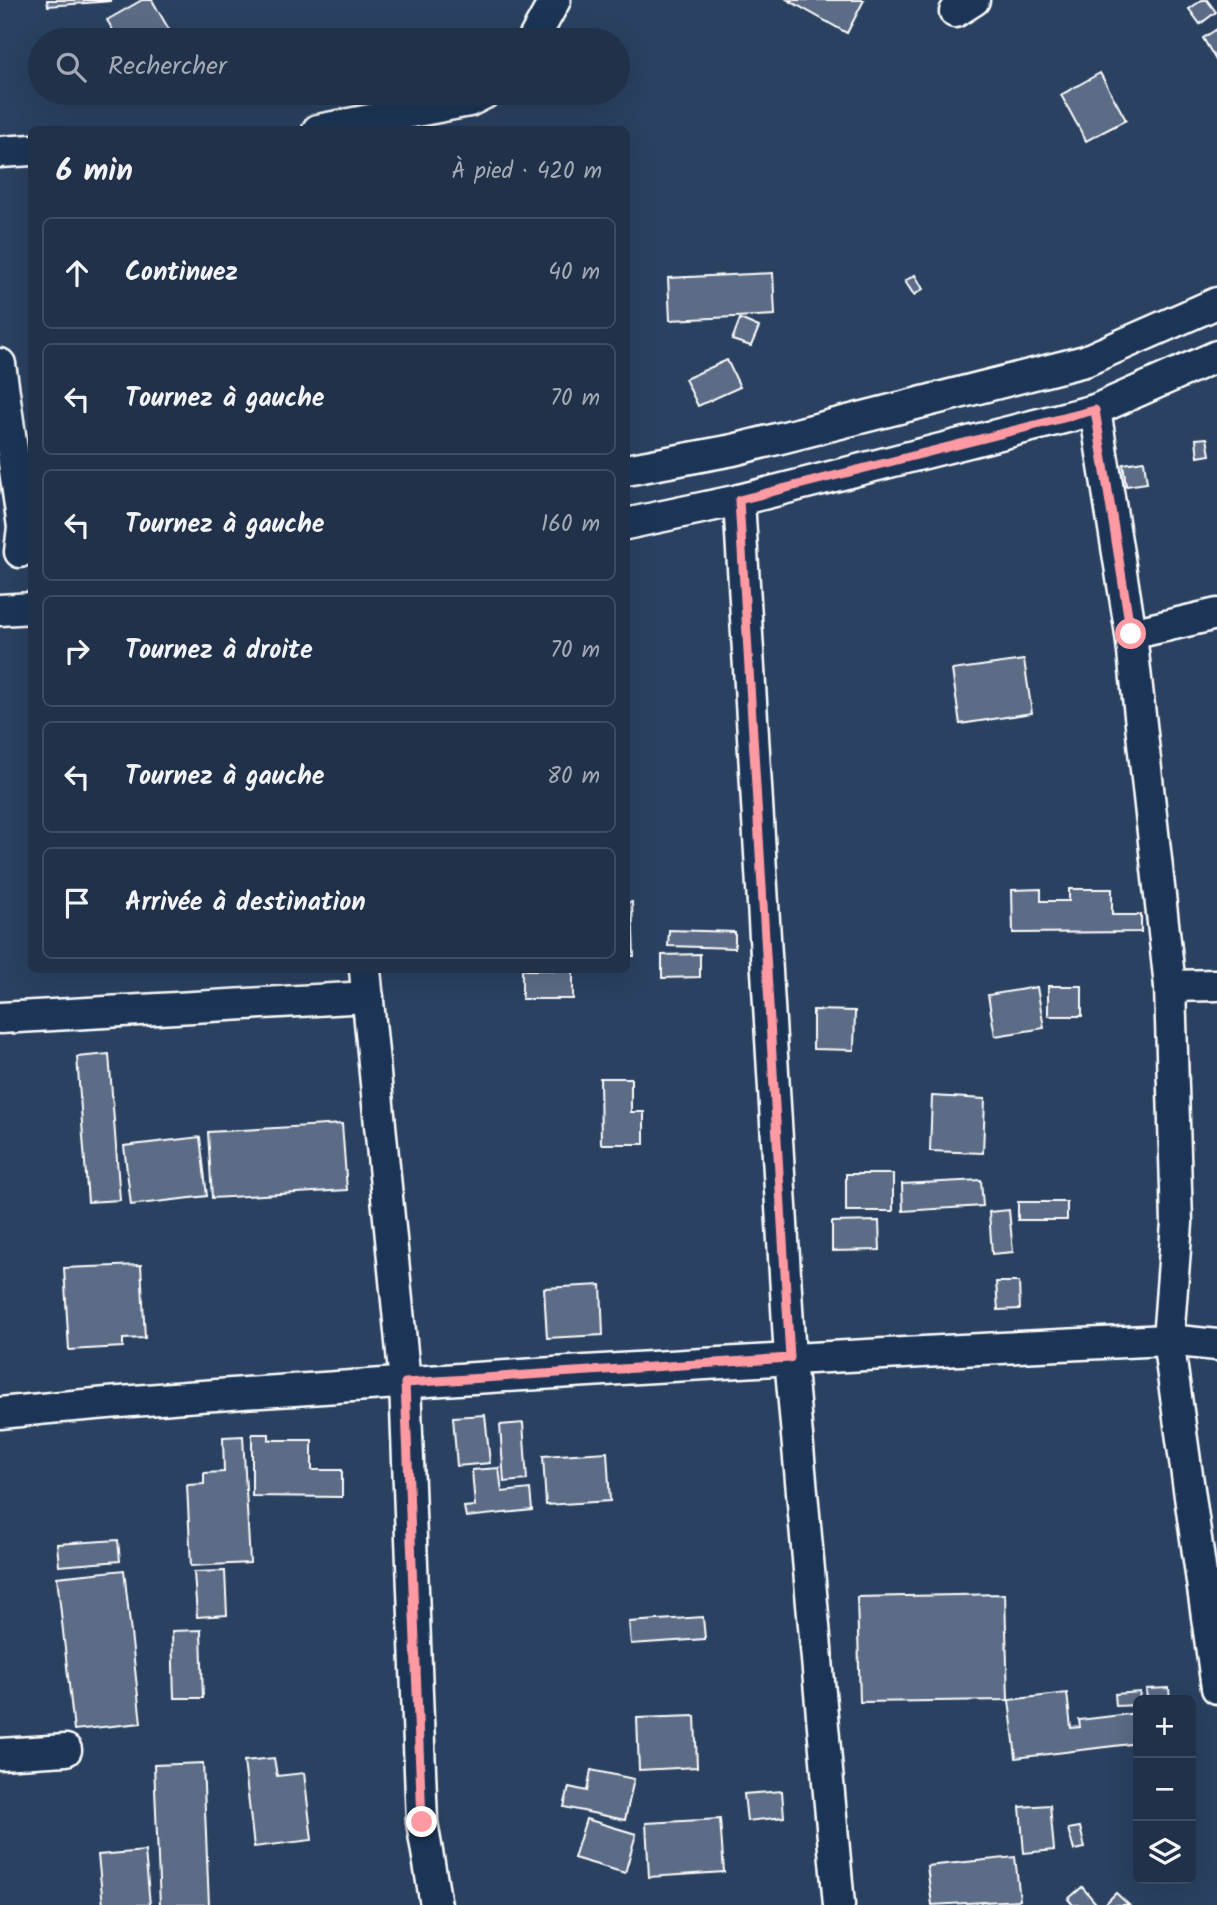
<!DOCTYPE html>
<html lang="fr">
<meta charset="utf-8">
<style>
body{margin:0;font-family:Kalam,sans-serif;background:#283950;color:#f1f3f6}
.controls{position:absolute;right:21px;bottom:21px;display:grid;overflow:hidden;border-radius:10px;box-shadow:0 7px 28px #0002}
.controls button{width:63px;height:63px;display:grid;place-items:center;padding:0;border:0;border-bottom:2px solid #3d4c61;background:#203149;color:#f1f3f6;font:35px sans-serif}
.stop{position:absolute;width:21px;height:21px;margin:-16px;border:5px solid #ff9aa2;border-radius:50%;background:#fff}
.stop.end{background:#ff9aa2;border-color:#fff;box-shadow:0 2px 7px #0008}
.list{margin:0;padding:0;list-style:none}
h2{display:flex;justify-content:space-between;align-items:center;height:91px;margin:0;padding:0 28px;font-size:30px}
h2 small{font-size:23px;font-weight:400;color:#a2a9b4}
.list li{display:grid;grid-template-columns:46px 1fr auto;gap:21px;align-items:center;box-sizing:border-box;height:112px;margin:0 14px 14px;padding:0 14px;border:2px solid #3d4c61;border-radius:10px}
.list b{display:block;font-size:26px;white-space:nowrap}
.list em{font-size:23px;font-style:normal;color:#a2a9b4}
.icon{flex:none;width:38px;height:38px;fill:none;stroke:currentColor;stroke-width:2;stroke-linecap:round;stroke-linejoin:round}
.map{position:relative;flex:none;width:1217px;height:1905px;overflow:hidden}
.search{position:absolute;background:#203149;box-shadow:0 7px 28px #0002;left:28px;top:28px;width:602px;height:77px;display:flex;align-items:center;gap:18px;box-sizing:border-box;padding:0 24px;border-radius:38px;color:#a2a9b4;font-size:26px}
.panel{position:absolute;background:#203149;box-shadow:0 7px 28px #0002;left:28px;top:126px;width:602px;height:847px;border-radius:10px}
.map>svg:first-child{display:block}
</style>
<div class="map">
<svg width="1217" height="1905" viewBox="0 0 1217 1905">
<rect width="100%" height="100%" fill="#2a4161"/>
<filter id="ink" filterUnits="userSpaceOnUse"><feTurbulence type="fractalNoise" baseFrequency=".0143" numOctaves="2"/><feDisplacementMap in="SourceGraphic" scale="14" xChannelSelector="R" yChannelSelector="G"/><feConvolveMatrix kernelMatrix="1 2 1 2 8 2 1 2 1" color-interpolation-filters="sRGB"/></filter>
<g filter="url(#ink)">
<g fill="#5b6c86" stroke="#fff" stroke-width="2">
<path d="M47,0H111V1L48,6Z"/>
<path d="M142,0H152L175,40H119L107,20Z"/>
<path d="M788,0H864L847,33Z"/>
<path d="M1202,0H1207L1216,12L1200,24L1189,9Z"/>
<path d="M1217,29V62L1203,38Z"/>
<path d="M1100,73L1126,120L1086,141L1061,95Z"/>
<path d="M773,273L775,315L670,320L668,278Z"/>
<path d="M915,275L923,289L914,295L905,281Z"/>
<path d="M740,319L759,327L751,346L732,340Z"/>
<path d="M727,360L740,387L698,406L685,379Z"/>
<path d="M1207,438L1210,455L1198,457L1196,439Z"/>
<path d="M1144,461L1147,483L1126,486L1123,464Z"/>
<path d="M1024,660L1032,713L960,724L952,670Z"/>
<path d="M1041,889V901H1069V889H1112V915H1141V932L1013,933L1012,890Z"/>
<path d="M632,902L634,956H626V903Z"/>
<path d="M669,930L735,932V948L668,946Z"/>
<path d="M700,954V977L662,978V955Z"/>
<rect x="522" y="970" width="51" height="29"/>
<rect x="1048" y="986" width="34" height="30"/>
<path d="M1037,987L1044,1028L995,1036L988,995Z"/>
<path d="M813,1010L855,1011L854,1050L813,1049Z"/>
<path d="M109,1054L120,1200L88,1202L77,1057Z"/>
<path d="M600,1078H631V1112H644V1144H601Z"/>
<path d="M932,1096L985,1099L983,1153L930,1151Z"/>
<path d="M342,1124L347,1190L212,1198L208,1132Z"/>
<path d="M200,1137L207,1196L131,1205L124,1146Z"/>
<rect x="846" y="1174" width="47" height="37"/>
<path d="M981,1180L983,1206L903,1211L902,1184Z"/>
<rect x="1018" y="1202" width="49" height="18"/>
<path d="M1009,1210L1013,1252L992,1254L989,1212Z"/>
<path d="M879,1221L880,1250L832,1251V1222Z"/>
<path d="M141,1265L145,1338L123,1339V1347L69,1350L64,1268Z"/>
<path d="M996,1282H1019L1020,1309L998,1310Z"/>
<path d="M601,1285L603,1335L547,1338L544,1288Z"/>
<path d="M485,1415L490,1463L457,1466L453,1417Z"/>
<path d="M523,1423L527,1480L504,1482L500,1425Z"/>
<path d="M252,1434H269V1440H312V1470H342V1497L252,1496Z"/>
<path d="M243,1436L250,1563L191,1566L187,1485L204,1484V1473L224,1472L223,1437Z"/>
<path d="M607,1452L610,1501L546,1505L543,1456Z"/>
<path d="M499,1468L502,1492L530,1489L532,1510L466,1517L464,1507L475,1506L472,1470Z"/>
<path d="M118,1540L120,1561L59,1566L57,1544Z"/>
<path d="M124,1570L141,1723L74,1730L57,1577Z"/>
<path d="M225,1571L227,1615L197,1617L194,1572Z"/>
<path d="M1005,1594L1008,1700L860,1702L857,1597Z"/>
<path d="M703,1617L705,1639L631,1644L629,1622Z"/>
<path d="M201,1630L203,1698H174L172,1631Z"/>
<path d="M1169,1688L1170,1700H1147L1146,1689Z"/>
<path d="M1140,1692L1138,1705L1116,1706L1115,1694Z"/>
<path d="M1067,1693L1071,1728L1080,1727L1079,1720L1138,1713V1743L1016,1758L1009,1700Z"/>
<path d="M695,1716L697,1767L639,1770L637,1718Z"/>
<path d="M274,1758L277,1776L304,1773L312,1840L254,1847L244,1761Z"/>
<path d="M203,1763L209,1905H160L154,1765Z"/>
<path d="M591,1770L634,1779L625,1820L564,1807L569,1787L587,1791Z"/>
<path d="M782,1791L784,1817L747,1821L744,1794Z"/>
<path d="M1050,1805L1054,1850L1024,1853L1020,1807Z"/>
<path d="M586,1819L636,1834L625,1873L574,1858Z"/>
<path d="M720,1819L724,1872L649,1877L646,1823Z"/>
<path d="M1080,1827L1085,1848L1074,1850L1068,1829Z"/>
<path d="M145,1851L150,1905H103L98,1855Z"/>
<path d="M1015,1857L1020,1900L932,1905L927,1866Z"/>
<path d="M1082,1887L1095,1902L1091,1905H1073L1068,1899Z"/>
<path d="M1116,1893L1129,1905H1104Z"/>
</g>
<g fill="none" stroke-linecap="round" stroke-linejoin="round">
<defs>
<g id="street">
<path d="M955,12L974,0"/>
<path d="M533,40L555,0"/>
<path d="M318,130L469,101L485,93"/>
<path d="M0,152L32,150"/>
<path d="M0,364L23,527L20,552"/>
<path d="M1095,410L1131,634L1170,986L1177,1223L1168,1340L1217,1688"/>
<path d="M626,470L733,450L1085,361L1217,303"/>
<path d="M739,500L790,1358L839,1905"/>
<path d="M626,524L739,500L1095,410L1217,356"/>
<path d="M0,610L32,608"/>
<path d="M1131,634L1217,614"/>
<path d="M365,970L405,1383L422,1822L436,1905"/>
<path d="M1170,986L1217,985"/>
<path d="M0,1018L368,997"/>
<path d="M0,1413C142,1398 285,1391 428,1381C675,1365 922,1351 1168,1340L1217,1345"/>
<path d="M0,1754L66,1750"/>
</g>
</defs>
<use href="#street" stroke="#fff" stroke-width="35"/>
<use href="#street" stroke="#1d3557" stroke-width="30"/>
</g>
</g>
<g fill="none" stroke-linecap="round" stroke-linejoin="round" filter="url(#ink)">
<path stroke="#ff9aa2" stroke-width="9" d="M422,1822L405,1383L790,1358L739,500L1095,410L1131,634"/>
</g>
</svg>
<div class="controls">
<button>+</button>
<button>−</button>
<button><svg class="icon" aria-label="layers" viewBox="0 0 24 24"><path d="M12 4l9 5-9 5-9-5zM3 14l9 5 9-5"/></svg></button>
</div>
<div class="stop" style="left:1131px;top:634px"></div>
<div class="stop end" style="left:422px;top:1822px"></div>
<div class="search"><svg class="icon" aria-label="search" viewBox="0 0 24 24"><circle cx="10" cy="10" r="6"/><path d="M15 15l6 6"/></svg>Rechercher</div>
<section class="panel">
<h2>6 min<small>À pied · 420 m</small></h2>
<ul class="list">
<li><svg class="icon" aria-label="ahead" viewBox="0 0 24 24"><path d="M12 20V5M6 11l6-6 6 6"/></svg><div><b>Continuez</b></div><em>40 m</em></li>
<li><svg class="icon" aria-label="left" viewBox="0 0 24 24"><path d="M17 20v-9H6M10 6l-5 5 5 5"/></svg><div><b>Tournez à gauche</b></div><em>70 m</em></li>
<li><svg class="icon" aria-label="left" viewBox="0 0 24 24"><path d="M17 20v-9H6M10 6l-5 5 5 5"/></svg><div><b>Tournez à gauche</b></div><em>160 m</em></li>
<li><svg class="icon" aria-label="right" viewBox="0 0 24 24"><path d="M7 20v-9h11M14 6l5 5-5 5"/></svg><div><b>Tournez à droite</b></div><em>70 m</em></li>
<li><svg class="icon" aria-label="left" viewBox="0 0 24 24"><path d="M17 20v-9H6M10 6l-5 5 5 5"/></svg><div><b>Tournez à gauche</b></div><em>80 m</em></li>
<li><svg class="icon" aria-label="arrive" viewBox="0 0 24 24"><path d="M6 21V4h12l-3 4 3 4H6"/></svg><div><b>Arrivée à destination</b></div></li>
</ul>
</section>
</div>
